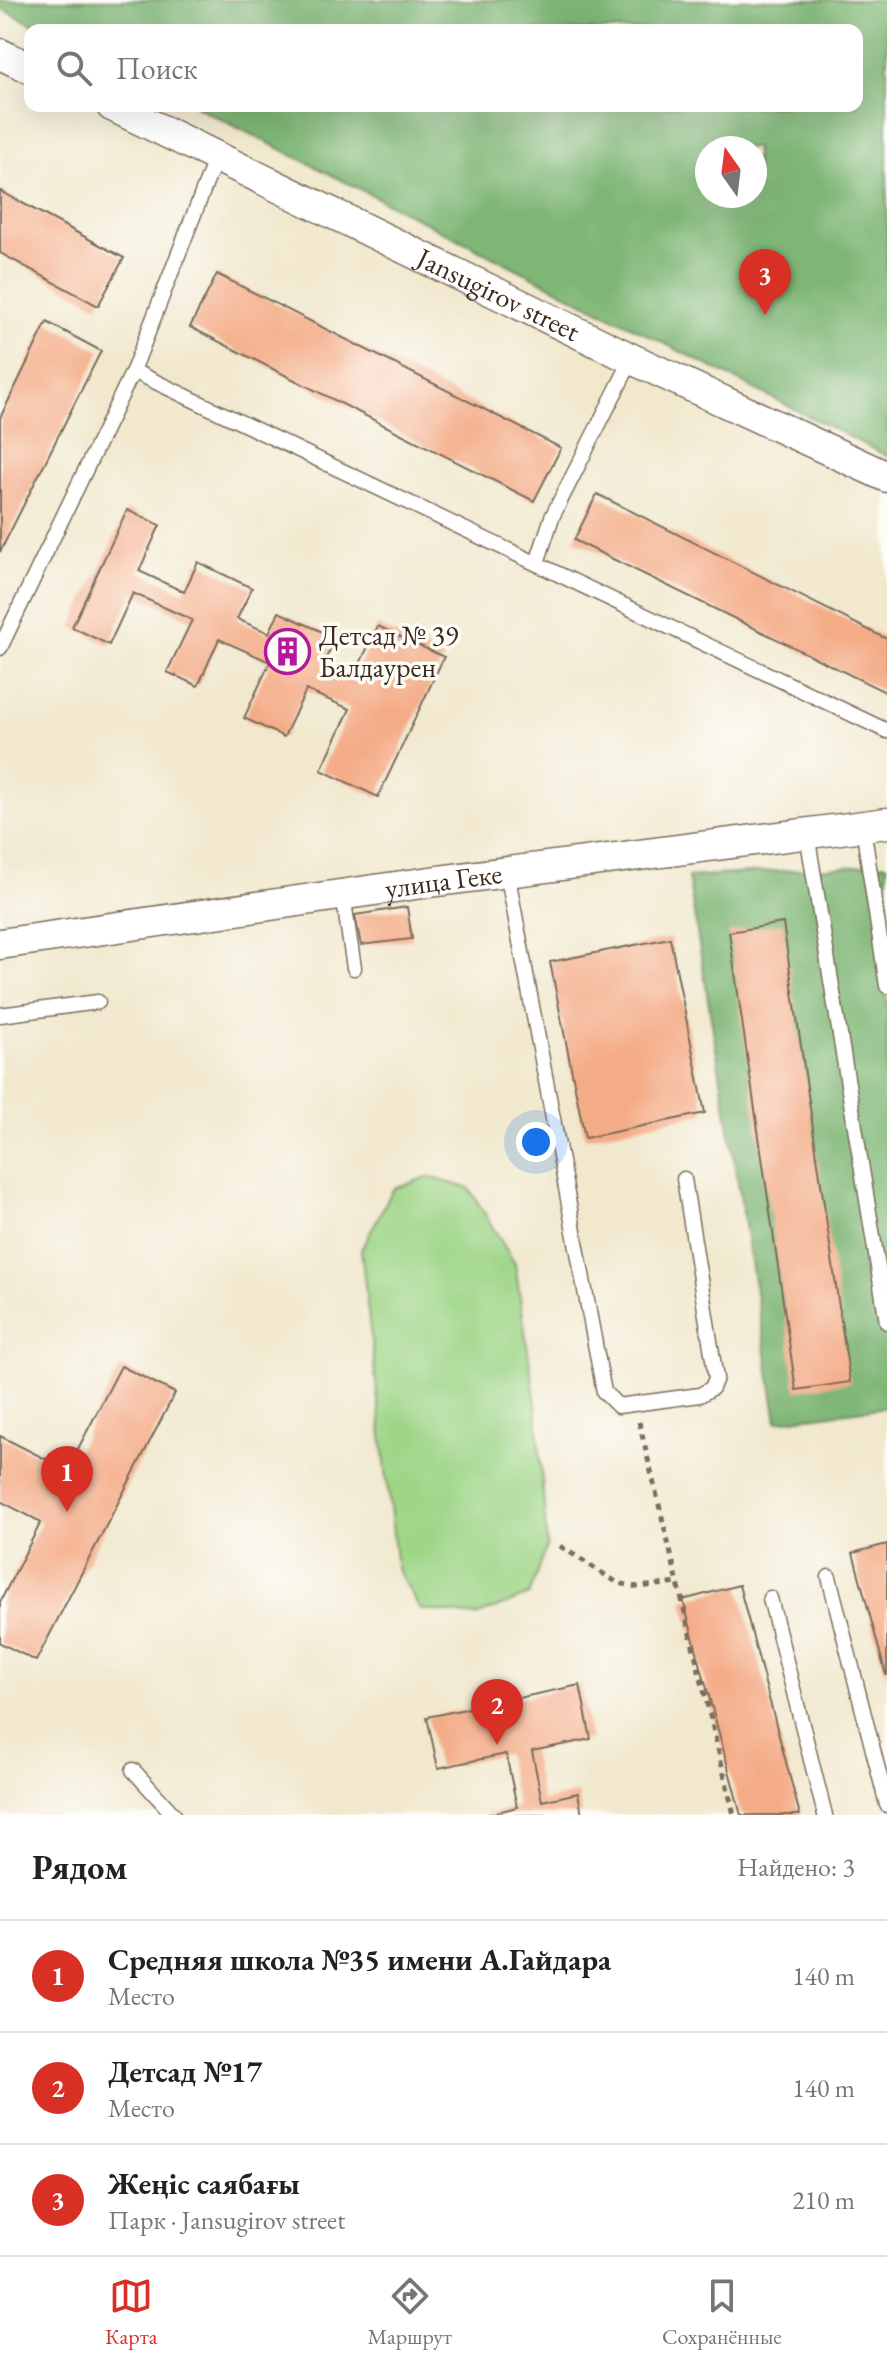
<!DOCTYPE html>
<html lang="ru">
<meta charset="utf-8">
<style>
body{margin:0;font-family:"EB Garamond",serif;background:#f2f2f2;color:#222}
.compass{position:absolute;left:695px;top:136px;width:72px;height:72px;border-radius:50%;background:#fff;box-shadow:0 8px 32px #0002;rotate:346deg}
.you{position:absolute;left:536px;top:1142px;width:28px;height:28px;margin:-20px;border:6px solid #fff;border-radius:50%;background:#1a73e8;box-shadow:0 0 0 12px #1a73e833}
.badge{display:grid;place-items:center;width:52px;height:52px;border-radius:50%;background:#d93025;color:#fff;font-size:26px;font-weight:700}
.pin{position:absolute;translate:-50% -66px;filter:drop-shadow(0 2px 4px #0008)}
.pin::after{content:'';position:absolute;top:42px;width:28px;height:24px;background:inherit;clip-path:polygon(0 0,100% 0,50% 100%)}
.list{margin:0;padding:0;list-style:none}
h2{display:flex;justify-content:space-between;align-items:center;height:104px;margin:0;padding:0 32px;font-size:34px}
h2 small{font-size:26px;font-weight:400;color:#767676}
.list li{display:grid;grid-template-columns:52px 1fr auto;gap:24px;align-items:center;box-sizing:border-box;height:112px;padding:0 32px;border-top:2px solid #e0e0e0}
.list b{display:block;font-size:30px;white-space:nowrap}
.list p{margin:0;font-size:26px;white-space:nowrap;color:#767676}
.list em{font-size:26px;font-style:normal;color:#767676}
.icon{flex:none;width:44px;height:44px;fill:none;stroke:currentColor;stroke-width:2;stroke-linecap:round;stroke-linejoin:round}
.map{position:relative;flex:none;width:887px;height:1815px;overflow:hidden}
.search{position:absolute;background:#fff;box-shadow:0 8px 32px #0002;left:24px;right:24px;top:24px;height:88px;display:flex;align-items:center;gap:20px;box-sizing:border-box;padding:0 28px;border-radius:16px;color:#767676;font-size:30px}
.sheet{height:440px;background:#fff}
nav{display:flex;justify-content:space-around;align-items:center;box-sizing:border-box;height:112px;border-top:2px solid #e0e0e0;background:#fff;font-size:22px;color:#767676}
nav a{display:grid;justify-items:center;gap:4px}
nav .on{color:#d93025}
.map>svg:first-child{display:block}
</style>
<div class="map">
<svg width="887" height="1815" viewBox="0 0 887 1815">
<rect width="100%" height="100%" fill="#fdfcf7"/>
<filter id="ink" filterUnits="userSpaceOnUse"><feTurbulence type="fractalNoise" baseFrequency=".0125" numOctaves="2"/><feDisplacementMap in="SourceGraphic" scale="16" xChannelSelector="R" yChannelSelector="G"/><feConvolveMatrix kernelMatrix="1 2 1 2 8 2 1 2 1" color-interpolation-filters="sRGB"/></filter>
<filter id="wash" filterUnits="userSpaceOnUse"><feTurbulence type="fractalNoise" baseFrequency=".006" numOctaves="4" result="noise"/><feDisplacementMap in="SourceGraphic" scale="32" xChannelSelector="R" yChannelSelector="G"/><feGaussianBlur stdDeviation="1.8" result="paint"/><feColorMatrix in="noise" values="0 0 0 0 0 0 0 0 0 0 0 0 0 0 0 0 0 1.4 0 .05"/><feComposite in="paint" operator="in"/></filter>
<g filter="url(#wash)">
<rect width="100%" height="100%" fill="#f1e8ce"/>
<path fill="#9ed587" stroke="#6c8052" stroke-width="2" d="M427,1177L469,1188L515,1264L536,1404L547,1545L529,1595L476,1616L420,1609L397,1569L361,1250L393,1189Z"/>
<g fill="#7eb674" stroke="#5c7049" stroke-width="2" fill-rule="evenodd">
<path d="M0,0H887V456L195,106H857V30H44L0,8ZM707,148H755V196H707Z"/>
<path d="M887,864V1407L777,1421L688,877Z"/>
</g>
<g id="blocks">
<g fill="#f4ac87">
<path d="M0,191L124,258L98,306L0,253Z"/>
<path d="M217,274L561,448L534,501L190,327Z"/>
<path d="M47,322L101,351L0,552V418Z"/>
<path d="M597,494L887,639V693L574,540Z"/>
<path d="M127,510L160,525L139,571L184,592L198,562L252,588L237,619L269,633L279,612L336,638L323,664L353,678L378,626L444,657L378,797L321,770L350,709L306,690L284,737L244,718L270,662L219,639L198,686L167,672L192,620L133,593L109,645L72,627Z"/>
<path d="M407,907L412,939L361,945L355,915Z"/>
<path d="M783,923L850,1382L796,1390L729,932Z"/>
<path d="M670,938L705,1113L585,1138L550,962Z"/>
<path d="M121,1366L175,1393L36,1661L0,1643V1602L41,1522L0,1501V1436L67,1470Z"/>
<path d="M887,1544V1675H886L853,1553Z"/>
<path d="M739,1585L800,1815H741L683,1600Z"/>
<path d="M580,1685L591,1739L532,1751L542,1801L578,1793L582,1815H486L517,1807L506,1754L438,1768L427,1717Z"/>
</g>
</g>
</g>
<g filter="url(#ink)">
<use href="#blocks" fill-opacity="0" stroke="#7b6c5c" stroke-width="2"/>
<g fill="none" stroke-linecap="round" stroke-linejoin="round">
<defs>
<g id="service">
<path d="M133,371L887,731"/>
<path d="M537,563L552,517L632,359"/>
<path d="M0,648L133,371L217,155"/>
<path d="M863,827L887,986"/>
<path d="M807,834L887,1322"/>
<path d="M507,872L604,1392L618,1406L700,1395L712,1388L716,1378L684,1179"/>
<path d="M343,895L354,968"/>
<path d="M0,1015L98,1002"/>
<path d="M829,1577L887,1805"/>
<path d="M770,1598L825,1815"/>
<path d="M133,1770L174,1815"/>
</g>
<g id="minor">
<path d="M0,54L30,68"/>
<path id="s1" d="M112,106L632,359L887,477"/>
<path id="s2" d="M0,944L430,882L887,823"/>
</g>
</defs>
<use href="#service" stroke="#7b6c5c" stroke-width="17"/>
<use href="#minor" stroke="#7b6c5c" stroke-width="33"/>
<g stroke="#7b6c5c" stroke-width="5" stroke-dasharray="6 6" stroke-linecap="butt">
<path d="M639,1422L734,1815"/>
<path d="M560,1546L618,1583L637,1587L679,1583"/>
</g>
<use href="#service" stroke="#fff" stroke-width="14"/>
<use href="#minor" stroke="#fff" stroke-width="30"/>
</g>
</g>
<defs>
<symbol id="building-ring" viewBox="-11 -11 22 22"><circle r="9.5" fill="#fdfcf7" stroke="#b5179e" stroke-width="1.5"/><path d="M-4-6H4V6H1V3H-1V6H-4ZM-2.5-4.3h1.7v1.8h-1.7ZM.8-4.3h1.7v1.8H.8ZM-2.5-1h1.7V.8h-1.7ZM.8-1h1.7V.8H.8Z" fill="#b5179e"/></symbol>
</defs>
<g fill-rule="evenodd">
<use href="#building-ring" x="262" y="626" width="51" height="51"/>
</g>
<g text-anchor="middle" dominant-baseline="central" stroke-width="7" stroke-linejoin="round" paint-order="stroke">
<g font-size="28" fill="#3b2a1e" stroke="#fdfcf7">
<text stroke="none"><textPath href="#s1" startOffset="430">Jansugirov street</textPath></text>
<text stroke="none"><textPath href="#s2" startOffset="448">улица Геке</textPath></text>
</g>
<g font-size="28" fill="#3b2a1e" stroke="#fdfcf7" text-anchor="start">
<text x="319" y="635">Детсад № 39<tspan x="319" dy="32">Балдаурен</tspan></text>
</g>
</g>
</svg>
<svg class="compass" viewBox="-18 -18 36 36"><path d="M0-13l5 13h-10z" fill="#e53935"/><path d="M0 13l5-13h-10z" fill="#767676"/></svg>
<div class="you"></div>
<div class="pin badge" style="left:67px;top:1512px">1</div>
<div class="pin badge" style="left:497px;top:1745px">2</div>
<div class="pin badge" style="left:765px;top:315px">3</div>
<div class="search"><svg class="icon" aria-label="search" viewBox="0 0 24 24"><circle cx="10" cy="10" r="6"/><path d="M15 15l6 6"/></svg>Поиск</div>
</div>
<section class="sheet">
<h2>Рядом<small>Найдено: 3</small></h2>
<ul class="list">
<li><span class="badge">1</span><div><b>Средняя школа №35 имени А.Гайдара</b><p>Место</p></div><em>140 m</em></li>
<li><span class="badge">2</span><div><b>Детсад №17</b><p>Место</p></div><em>140 m</em></li>
<li><span class="badge">3</span><div><b>Жеңіс саябағы</b><p>Парк · Jansugirov street</p></div><em>210 m</em></li>
</ul>
</section>
<nav>
<a class="on"><svg class="icon" aria-label="map" viewBox="0 0 24 24"><path d="M3 6l6-2 6 2 6-2v14l-6 2-6-2-6 2zM9 4v14M15 6v14"/></svg>Карта</a>
<a><svg class="icon" aria-label="directions" viewBox="0 0 24 24"><path d="M12 3l9 9-9 9-9-9zM9 14v-3h6M13 9l2 2-2 2"/></svg>Маршрут</a>
<a><svg class="icon" aria-label="saved" viewBox="0 0 24 24"><path d="M7 4h10v16l-5-4-5 4z"/></svg>Сохранённые</a>
</nav>
